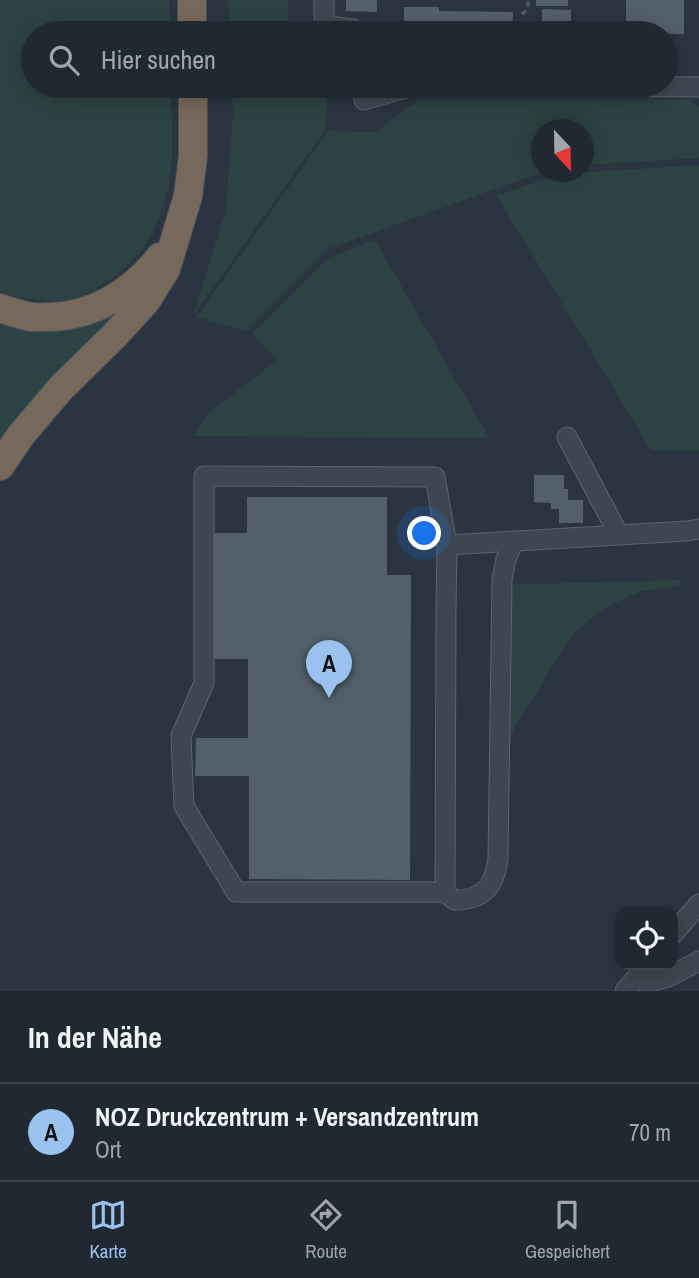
<!DOCTYPE html>
<html lang="de">
<meta charset="utf-8">
<style>
body{margin:0;font-family:"Archivo Narrow",sans-serif;background:#2d343d;color:#f1f3f6}
.controls{position:absolute;right:21px;bottom:21px;display:grid;overflow:hidden;border-radius:14px;box-shadow:0 4px 18px #0003}
.controls button{width:63px;height:63px;display:grid;place-items:center;padding:0;border:0;border-bottom:2px solid #3d444d;background:#202831;color:#f1f3f6;font:35px sans-serif}
.compass{position:absolute;left:531px;top:119px;width:63px;height:63px;border-radius:50%;background:#202831;box-shadow:0 4px 18px #0003;rotate:158deg}
.you{position:absolute;left:425px;top:534px;width:24px;height:24px;margin:-18px;border:5px solid #fff;border-radius:50%;background:#1a73e8;box-shadow:0 0 0 10px #1a73e833}
.badge{display:grid;place-items:center;width:46px;height:46px;border-radius:50%;background:#9bc2ef;color:#111;font-size:23px;font-weight:700}
.pin{position:absolute;translate:-50% -58px;filter:drop-shadow(0 2px 4px #0008)}
.pin::after{content:'';position:absolute;top:37px;width:24px;height:21px;background:inherit;clip-path:polygon(0 0,100% 0,50% 100%)}
.list{margin:0;padding:0;list-style:none}
h2{display:flex;justify-content:space-between;align-items:center;height:91px;margin:0;padding:0 28px;font-size:30px}
h2 small{font-size:23px;font-weight:400;color:#a2a6ab}
.list li{display:grid;grid-template-columns:46px 1fr auto;gap:21px;align-items:center;box-sizing:border-box;height:98px;padding:0 28px;border-top:2px solid #3d444d}
.list b{display:block;font-size:26px;white-space:nowrap}
.list p{margin:0;font-size:23px;white-space:nowrap;color:#a2a6ab}
.list em{font-size:23px;font-style:normal;color:#a2a6ab}
.icon{flex:none;width:38px;height:38px;fill:none;stroke:currentColor;stroke-width:2;stroke-linecap:round;stroke-linejoin:round}
.map{position:relative;flex:none;width:699px;height:991px;overflow:hidden}
.search{position:absolute;background:#202831;box-shadow:0 4px 18px #0003;left:21px;right:21px;top:21px;height:77px;display:flex;align-items:center;gap:18px;box-sizing:border-box;padding:0 24px;border-radius:38px;color:#a2a6ab;font-size:26px}
.sheet{height:189px;background:#202831}
nav{display:flex;justify-content:space-around;align-items:center;box-sizing:border-box;height:98px;border-top:2px solid #3d444d;background:#202831;font-size:19px;color:#a2a6ab}
nav a{display:grid;justify-items:center;gap:4px}
nav .on{color:#9bc2ef}
.map>svg:first-child{display:block}
</style>
<div class="map">
<svg width="699" height="991" viewBox="0 0 699 991">
<rect width="100%" height="100%" fill="#2a3541"/>
<g fill="#2d4343">
<path d="M0,0H169L170,33H33V86H171C171,117 175,158 168,188C163,208 156,231 143,248C126,271 88,300 59,301C38,302 19,297 0,292Z"/>
<path d="M228,0H288V33H230Z"/>
<path d="M232,86H328L326,129L193,316L226,210L233,113Z"/>
<path d="M418,100H690L699,107V158L584,165V130H542V172L328,249L246,331L197,317L328,131L376,132Z"/>
<path d="M699,165V451L651,450L497,196L559,174Z"/>
<path d="M375,240L489,438L194,436L209,413L277,360L252,333L330,257Z"/>
<path d="M156,272L0,451V317L28,325Z"/>
<path d="M680,580V586L641,591L606,607L573,633L515,727L493,786L495,585Z"/>
</g>
<g fill="#53606b">
<path d="M346,0H377V12L346,11Z"/>
<rect x="536" y="0" width="32" height="6"/>
<path d="M626,0H684V34L626,33Z"/>
<path d="M404,7H439V11L513,12L512,33H408V23H404Z"/>
<path d="M542,9L571,10V33H542Z"/>
<path d="M534,475H564V489H568V500H583V523H559V509H551V503L534,502Z"/>
<path d="M247,497H387V575H411L410,880L249,879V776H195L196,738H248V659H212L213,533H247Z"/>
</g>
<g fill="none" stroke-linecap="round" stroke-linejoin="round">
<defs>
<g id="minor">
<path d="M324,0V18L330,26L353,29L356,33"/>
<path d="M363,86L364,100L413,86"/>
<path d="M526,86L699,87"/>
<path d="M567,437L619,535"/>
<path d="M204,476L435,477L447,545L446,609L445,892H236L184,806L181,736L204,683Z"/>
<path d="M447,545L687,531L699,529"/>
<path d="M445,892L454,900C484,900 495,886 498,858L502,579L506,559L514,541"/>
<path d="M673,934L699,904"/>
<path d="M637,977L647,983L668,977L699,961"/>
<path d="M625,991L648,965"/>
</g>
<g id="highway">
<path d="M192,0V33"/>
<path d="M0,308C9,311 17,314 26,316C33,318 41,317 48,317C92,317 133,292 160,257"/>
<path d="M0,466L21,435L61,388L115,335L146,301L166,269L188,196L193,156V86"/>
</g>
</defs>
<use href="#minor" stroke="#5c656e" stroke-width="21"/>
<use href="#highway" stroke="#48525b" stroke-width="30"/>
<path stroke="#4c5f60" stroke-width="3.5" stroke-dasharray="5 5" stroke-linecap="butt" d="M522,14L528,9V0"/>
<use href="#minor" stroke="#3e4751" stroke-width="19"/>
<use href="#highway" stroke="#76695b" stroke-width="28"/>
</g>
</svg>
<div class="controls">
<button><svg class="icon" aria-label="locate" viewBox="0 0 24 24"><circle cx="12" cy="12" r="6"/><path d="M12 2v4M12 18v4M2 12h4M18 12h4"/></svg></button>
</div>
<svg class="compass" viewBox="-18 -18 36 36"><path d="M0-13l5 13h-10z" fill="#e53935"/><path d="M0 13l5-13h-10z" fill="#a2a6ab"/></svg>
<div class="you"></div>
<div class="pin badge" style="left:329px;top:698px">A</div>
<div class="search"><svg class="icon" aria-label="search" viewBox="0 0 24 24"><circle cx="10" cy="10" r="6"/><path d="M15 15l6 6"/></svg>Hier suchen</div>
</div>
<section class="sheet">
<h2>In der Nähe<small></small></h2>
<ul class="list">
<li><span class="badge">A</span><div><b>NOZ Druckzentrum + Versandzentrum</b><p>Ort</p></div><em>70 m</em></li>
</ul>
</section>
<nav>
<a class="on"><svg class="icon" aria-label="map" viewBox="0 0 24 24"><path d="M3 6l6-2 6 2 6-2v14l-6 2-6-2-6 2zM9 4v14M15 6v14"/></svg>Karte</a>
<a><svg class="icon" aria-label="directions" viewBox="0 0 24 24"><path d="M12 3l9 9-9 9-9-9zM9 14v-3h6M13 9l2 2-2 2"/></svg>Route</a>
<a><svg class="icon" aria-label="saved" viewBox="0 0 24 24"><path d="M7 4h10v16l-5-4-5 4z"/></svg>Gespeichert</a>
</nav>
